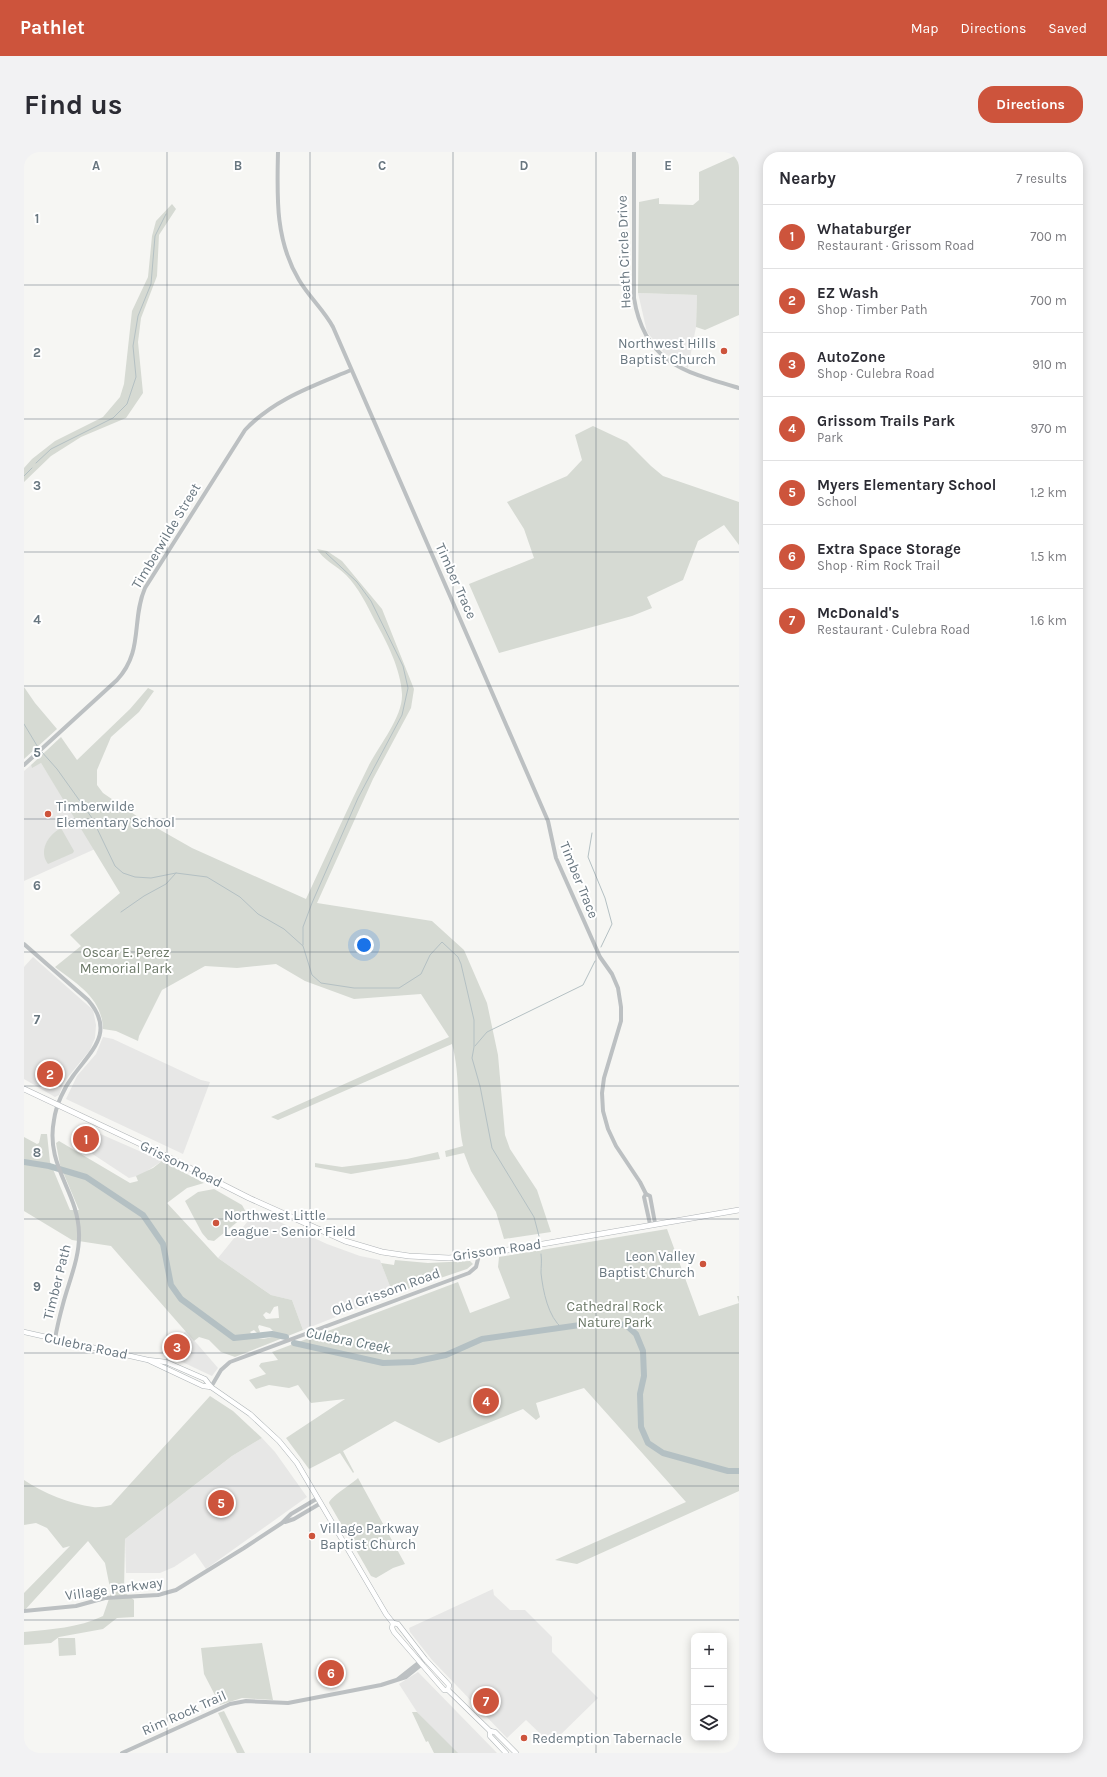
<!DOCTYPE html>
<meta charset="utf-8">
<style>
body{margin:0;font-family:Karla,sans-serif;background:#f2f2f3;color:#2b2b33}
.controls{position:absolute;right:12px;bottom:12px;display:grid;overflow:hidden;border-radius:8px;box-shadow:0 2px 10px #0003}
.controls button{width:36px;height:36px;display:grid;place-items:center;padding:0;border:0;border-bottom:1px solid #e1e1e2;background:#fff;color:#2b2b33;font:20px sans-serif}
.you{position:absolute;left:340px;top:793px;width:14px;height:14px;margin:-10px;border:3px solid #fff;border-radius:50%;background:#1a73e8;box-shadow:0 0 0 6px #1a73e833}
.badge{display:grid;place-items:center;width:26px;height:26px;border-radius:50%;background:#cd543c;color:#fff;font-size:13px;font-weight:700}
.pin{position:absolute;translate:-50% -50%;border:2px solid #fff;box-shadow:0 1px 4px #0006}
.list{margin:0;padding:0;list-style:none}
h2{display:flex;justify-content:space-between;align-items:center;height:52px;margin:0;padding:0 16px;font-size:17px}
h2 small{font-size:13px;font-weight:400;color:#7c7c81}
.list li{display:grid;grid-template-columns:26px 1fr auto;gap:12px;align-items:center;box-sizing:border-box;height:64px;padding:0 16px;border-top:1px solid #e1e1e2}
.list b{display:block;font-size:15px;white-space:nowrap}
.list p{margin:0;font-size:13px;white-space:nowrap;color:#7c7c81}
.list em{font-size:13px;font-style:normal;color:#7c7c81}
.icon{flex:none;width:22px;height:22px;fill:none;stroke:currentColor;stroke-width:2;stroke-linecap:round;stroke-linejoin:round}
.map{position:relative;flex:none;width:715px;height:1601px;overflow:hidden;border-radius:16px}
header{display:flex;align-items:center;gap:24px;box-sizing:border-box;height:56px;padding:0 20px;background:#cd543c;color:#fff}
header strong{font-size:19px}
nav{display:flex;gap:22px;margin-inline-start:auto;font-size:14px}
.intro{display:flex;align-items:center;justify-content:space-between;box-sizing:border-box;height:96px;padding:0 24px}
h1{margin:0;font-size:28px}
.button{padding:10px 18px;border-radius:16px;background:#cd543c;color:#fff;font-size:14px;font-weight:700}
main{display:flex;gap:24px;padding:0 24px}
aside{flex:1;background:#fff;border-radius:16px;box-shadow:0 2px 10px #0003}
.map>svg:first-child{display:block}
</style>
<header>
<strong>Pathlet</strong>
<nav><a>Map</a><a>Directions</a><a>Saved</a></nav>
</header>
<div class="intro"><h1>Find us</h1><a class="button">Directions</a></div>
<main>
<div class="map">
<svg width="715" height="1601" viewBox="0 0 715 1601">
<rect width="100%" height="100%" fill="#f6f6f3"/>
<g fill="#e7e7e6">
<path d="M614,141L673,143L672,175L664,216L640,201L623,180Z"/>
<path d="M17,611L71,697L0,729V619L7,613L8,615Z"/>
<path d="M9,805L69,858L72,873L71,886L66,898L40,930L35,943L31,945L0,927V815Z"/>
<path d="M79,885L89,887L177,928L186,930L159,1002L42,947L53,924L72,902Z"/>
<path d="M72,980L138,1009L117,1023L105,1026L61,997L65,995Z"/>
<path d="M232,1059L303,1092L336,1104L356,1108L369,1142L279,1178L268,1148L247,1143L194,1106Z"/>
<path d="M162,1179L194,1216L188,1224L137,1200Z"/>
<path d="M238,1286L251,1300L283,1345L182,1417L171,1401L150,1415L136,1421H102L101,1387L208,1304Z"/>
<path d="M469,1437L470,1443L486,1458H501L528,1485V1500L574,1546L527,1592L502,1568L483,1586L408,1508L386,1480L385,1476Z"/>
<path d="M394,1520L473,1601H433L393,1560L375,1532Z"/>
</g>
<g fill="#d6dad3" fill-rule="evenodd">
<path d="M715,2V163L681,178L672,175L673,143L614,141L615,50L635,46V52L669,53L675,48V20Z"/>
<path d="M148,52L152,57L135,83L133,124L117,166L114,190L119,241L102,266L57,285L27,304L0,330V316L8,307L31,289L79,265L96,245L100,232L108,159L124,125L128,84L132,69Z"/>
<path d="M569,274L603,290L627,314L639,324L715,350V393L700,373L674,389L659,428L623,445L628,456L608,464L475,501L445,432L510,406L500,377L483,350L543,324L558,308L551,283Z"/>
<path d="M293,397L303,399L318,409L358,457L390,537L387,556L349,627L293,751L408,769L440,798L463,851L474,903L481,983L486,997L513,1038L527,1080L480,1087L472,1060L447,1019L440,1001L422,1005L421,999L439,994C432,960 437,924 428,892L254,968L247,965L425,885L397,842L330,847L281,829L252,812L213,816L181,814L138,838L115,884L114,889L92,879L79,877C78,846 54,833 31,815L57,794L46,783L96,741L17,611L8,616L7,613L37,585L53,608L106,557L124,536L130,539L115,560L87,585L73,618V633L79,641L117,667L168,696L282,747C303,702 323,657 345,613C356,592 379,564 378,542C377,518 363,490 351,469C343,453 334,435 322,423C313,414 298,407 293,397Z"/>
<path d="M0,535L11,551L33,577L0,607Z"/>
<path d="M37,676L50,699L49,701L24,712C14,699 24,683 37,676Z"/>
<path d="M17,982H23L26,1010L46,1058H55L36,1013L32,991L35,989L106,1031L114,1029L112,1024L129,1016L138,1009L180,1031L163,1036L143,1051L194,1106L247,1143L268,1148L279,1178L211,1205L197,1200L185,1188L175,1185L170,1189L87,1094L48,1088L0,1059V985L13,992L15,991ZM254,1154L255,1166L242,1167L239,1163L242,1160L246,1162L250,1155ZM235,1173L246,1176L250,1180L248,1185C238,1188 233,1188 226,1180L230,1178L234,1182L236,1180L234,1175Z"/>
<path d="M414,1000L416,1007L327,1022L291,1015V1011L318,1015L383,1007Z"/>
<path d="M190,1037L218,1053L223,1062L190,1089L184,1088L178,1081L161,1049L174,1040Z"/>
<path d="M643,1077L675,1164L715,1151L713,1144H715V1339L553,1412L531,1408L662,1350L560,1236L512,1251L516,1265L512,1268L499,1257L415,1291L371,1269L319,1299L330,1320L329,1321L316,1301L285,1317L262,1286L321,1247L287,1251L274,1233L265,1236L245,1233L232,1237L225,1228L242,1222L235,1214L237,1211L254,1208L248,1200L434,1130L446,1161L486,1146L474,1115L475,1105Z"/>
<path d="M371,1108L404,1111L446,1109L449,1112L443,1117L369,1142L357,1111L370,1113Z"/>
<path d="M186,1244L209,1259L238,1286L208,1304L101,1387L100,1440L110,1448V1465L93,1466L79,1477L35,1485L27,1491L0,1493V1480C28,1477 54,1476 79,1464L87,1441L81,1411L64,1389L0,1459V1441L46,1394L39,1396L23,1376L12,1371L0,1373V1328C19,1341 46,1352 69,1355C74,1356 82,1354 87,1353Z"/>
<path d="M334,1326L381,1412L369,1416L352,1426L347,1424L305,1351C306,1345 328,1332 334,1326Z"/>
<path d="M34,1486H51L52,1503L35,1504Z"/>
<path d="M238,1491L249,1548L218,1546L196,1553L180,1522L177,1496Z"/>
<path d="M200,1559L221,1601H213L194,1561Z"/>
<path d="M388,1560H393L434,1601H410L404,1589L402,1590Z"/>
</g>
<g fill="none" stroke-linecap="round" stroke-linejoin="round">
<g stroke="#b4c0c3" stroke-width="1">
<path d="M12,311L27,297L89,266L103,252L112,225L109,194L114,164L127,132L131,84L142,62"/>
<path d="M0,324L8,316"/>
<path d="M0,572L15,597"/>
<path d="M17,599L33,617L68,666L91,714L99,721L111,725L127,726L152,721L183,725L216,745L234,762L260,777L279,794L288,823L297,831L330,836H375L397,822L406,803L418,790L434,805L437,812L450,868V895L448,906L456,934L468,996L510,1065L515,1084"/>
<path d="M568,681L564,705L581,746L588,772L577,795"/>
<path d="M97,760L120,744L142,732L152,721"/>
<path d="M279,793V775L288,751L334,646L378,563L384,536L379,514L347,449L333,430L302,401"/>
<path d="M451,894L463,880L559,833L571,809"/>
<path d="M517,1102C518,1109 517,1115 517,1121C519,1139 524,1165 538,1176"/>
</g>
<g stroke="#b4c0c3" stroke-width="6">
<path d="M0,1010L25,1014L62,1025L119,1063L139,1092L147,1133L157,1147L210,1186L248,1182L262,1185"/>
<path d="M270,1191L359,1211L389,1210L422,1203L458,1187L577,1170L602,1173L612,1182L619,1199L620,1224L616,1242L617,1275L624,1291L639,1301L704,1319H715"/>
</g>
<defs>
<g id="secondary">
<path d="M0,1180L124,1208L142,1210L181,1227L187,1235L226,1262L255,1289L273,1311L362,1462L369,1471L374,1472L401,1507L425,1533L424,1538"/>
<path d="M126,1209L179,1234L187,1235"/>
<path d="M369,1471L368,1476L370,1480L420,1538H424L466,1579L471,1580L492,1601"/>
<path d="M466,1579V1584L482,1601"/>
</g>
<path id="primary" d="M0,937L144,1005L225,1046L321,1089L358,1100L385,1104L425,1106L455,1103L715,1058"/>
</defs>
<use href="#secondary" stroke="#aeb4b7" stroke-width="5.5"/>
<use href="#primary" stroke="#b0b4b7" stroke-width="6"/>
<g stroke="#bcc0c2" stroke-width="4">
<path d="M254,0C253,45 251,88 275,128C285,145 300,158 309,175L524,669L532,706L576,805L588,822L594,836L597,855V869L580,926L578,941L579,959L584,977L592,994L616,1030L622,1042L626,1044L631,1071"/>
<path d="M610,0V146C620,210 660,220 715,236"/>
<path d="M0,613L93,528C120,499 107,468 121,436L221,278C250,247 289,234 327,218"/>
<path d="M0,792L64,848C92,880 67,899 49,924C40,936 32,953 30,968C21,1014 54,1039 55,1081C56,1105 45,1129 39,1152C36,1163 33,1175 31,1187"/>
<path d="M622,1042L620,1045L626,1072"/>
<path d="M187,1235L197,1218L206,1210L445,1121L452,1115L455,1103"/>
<path d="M261,1370L270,1367L297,1351"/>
<path d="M0,1459L52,1454L81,1446L134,1443L152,1438L220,1396L258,1371L267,1362L294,1346"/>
<path d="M374,1527L398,1508"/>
<path d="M98,1601L206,1552L222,1549L264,1551L357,1533L382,1525L397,1513L401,1507"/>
</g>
<use href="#secondary" stroke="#fff" stroke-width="4.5"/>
<use href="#primary" stroke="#fff" stroke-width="5"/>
</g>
<path fill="none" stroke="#697780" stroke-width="1" stroke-opacity="0.55" d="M143,0V1601M286,0V1601M429,0V1601M572,0V1601M0,133H715M0,267H715M0,400H715M0,534H715M0,667H715M0,800H715M0,934H715M0,1067H715M0,1201H715M0,1334H715M0,1468H715"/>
<g fill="#cd543c" stroke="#fff" stroke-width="1.5">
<circle cx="700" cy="199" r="4"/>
<circle cx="24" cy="662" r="4"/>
<circle cx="192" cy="1071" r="4"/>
<circle cx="679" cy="1112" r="4"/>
<circle cx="288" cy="1384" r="4"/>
<circle cx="500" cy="1586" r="4"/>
</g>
<g text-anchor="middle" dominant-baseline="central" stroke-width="4" stroke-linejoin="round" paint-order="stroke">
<g font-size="14" fill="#697780" stroke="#fff">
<text transform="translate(600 100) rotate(-92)">Heath Circle Drive</text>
<text transform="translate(142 384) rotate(-59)">Timberwilde Street</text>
<text transform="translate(432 429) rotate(66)">Timber Trace</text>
<text transform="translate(555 728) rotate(68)">Timber Trace</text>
<text transform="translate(157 1012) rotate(26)">Grissom Road</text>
<text transform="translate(473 1098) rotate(-8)">Grissom Road</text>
<text transform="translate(33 1130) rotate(-76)">Timber Path</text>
<text transform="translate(362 1140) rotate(-20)">Old Grissom Road</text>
<text transform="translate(62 1194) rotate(12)">Culebra Road</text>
<text transform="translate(90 1437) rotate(-8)">Village Parkway</text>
<text transform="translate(160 1561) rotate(-24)">Rim Rock Trail</text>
</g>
<g font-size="14" fill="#697780" stroke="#fff" text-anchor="start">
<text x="692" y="191" text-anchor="end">Northwest Hills<tspan x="692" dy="16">Baptist Church</tspan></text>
<text x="32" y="654">Timberwilde<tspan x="32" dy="16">Elementary School</tspan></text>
<text x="200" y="1063">Northwest Little<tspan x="200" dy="16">League - Senior Field</tspan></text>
<text x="671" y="1104" text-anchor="end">Leon Valley<tspan x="671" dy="16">Baptist Church</tspan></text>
<text x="296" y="1376">Village Parkway<tspan x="296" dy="16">Baptist Church</tspan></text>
<text x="508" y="1586">Redemption Tabernacle</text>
</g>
<g font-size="14" fill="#6b7867" stroke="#fff">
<text x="102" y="800">Oscar E. Perez<tspan x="102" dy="16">Memorial Park</tspan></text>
<text x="591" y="1154">Cathedral Rock<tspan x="591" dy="16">Nature Park</tspan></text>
</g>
<g font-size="15" font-style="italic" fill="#64777d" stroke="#fff">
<text transform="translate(324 1188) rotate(11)">Culebra Creek</text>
</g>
</g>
<g font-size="13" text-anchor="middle" font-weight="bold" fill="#697780" stroke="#fff" stroke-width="4" stroke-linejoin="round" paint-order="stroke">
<text x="72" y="18">A</text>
<text x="214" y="18">B</text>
<text x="358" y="18">C</text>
<text x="500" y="18">D</text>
<text x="644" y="18">E</text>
<text x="13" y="71">1</text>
<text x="13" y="205">2</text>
<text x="13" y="338">3</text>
<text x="13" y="472">4</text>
<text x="13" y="605">5</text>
<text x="13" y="738">6</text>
<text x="13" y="872">7</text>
<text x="13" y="1005">8</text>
<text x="13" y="1139">9</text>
</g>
</svg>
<div class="controls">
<button>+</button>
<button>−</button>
<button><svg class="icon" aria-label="layers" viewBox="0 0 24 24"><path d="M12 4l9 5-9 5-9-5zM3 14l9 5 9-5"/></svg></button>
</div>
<div class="you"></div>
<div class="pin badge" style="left:62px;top:987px">1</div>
<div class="pin badge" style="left:26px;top:922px">2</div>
<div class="pin badge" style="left:153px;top:1195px">3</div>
<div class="pin badge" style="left:462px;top:1249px">4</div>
<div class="pin badge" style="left:197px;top:1351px">5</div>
<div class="pin badge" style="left:307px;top:1521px">6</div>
<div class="pin badge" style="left:462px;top:1549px">7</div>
</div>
<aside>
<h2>Nearby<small>7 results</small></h2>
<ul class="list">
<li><span class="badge">1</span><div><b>Whataburger</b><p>Restaurant · Grissom Road</p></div><em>700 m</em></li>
<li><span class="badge">2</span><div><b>EZ Wash</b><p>Shop · Timber Path</p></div><em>700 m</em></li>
<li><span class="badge">3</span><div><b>AutoZone</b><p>Shop · Culebra Road</p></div><em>910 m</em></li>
<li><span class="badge">4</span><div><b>Grissom Trails Park</b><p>Park</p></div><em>970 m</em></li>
<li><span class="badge">5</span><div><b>Myers Elementary School</b><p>School</p></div><em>1.2 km</em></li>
<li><span class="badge">6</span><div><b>Extra Space Storage</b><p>Shop · Rim Rock Trail</p></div><em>1.5 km</em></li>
<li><span class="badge">7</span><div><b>McDonald's</b><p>Restaurant · Culebra Road</p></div><em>1.6 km</em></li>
</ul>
</aside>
</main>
